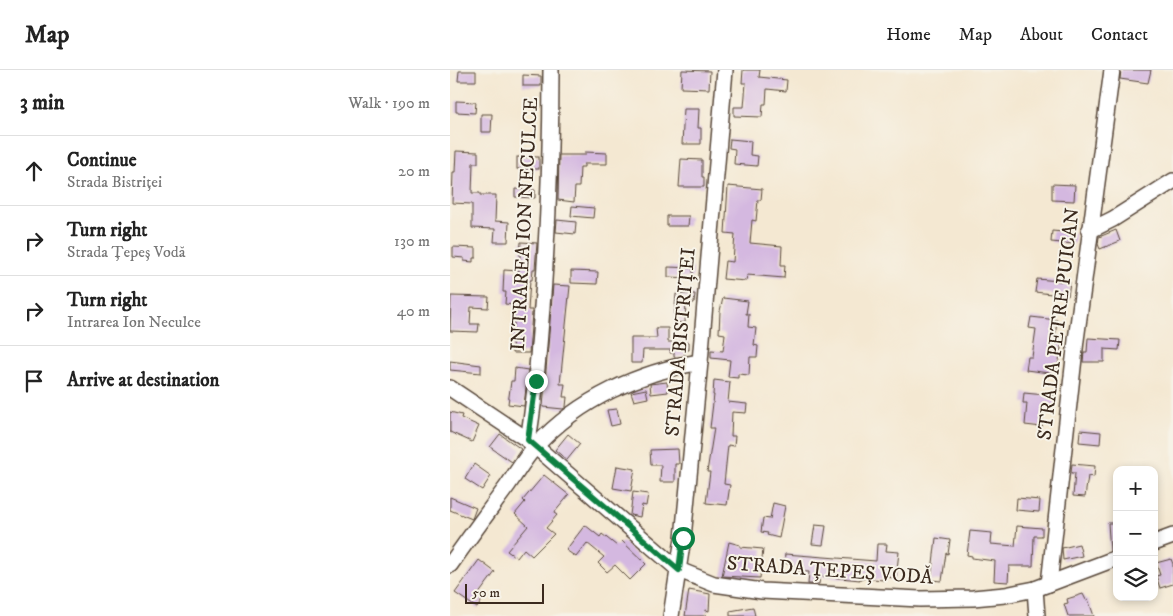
<!DOCTYPE html>
<meta charset="utf-8">
<style>
body{margin:0;font-family:"IM FELL DW Pica",serif;background:#f6f6f6;color:#222}
.controls{position:absolute;right:15px;bottom:15px;display:grid;overflow:hidden;border-radius:10px;box-shadow:0 2px 8px #0003}
.controls button{width:45px;height:45px;display:grid;place-items:center;padding:0;border:0;border-bottom:1px solid #e0e0e0;background:#fff;color:#222;font:25px sans-serif}
.scale{position:absolute;left:15px;bottom:12px;width:79px;box-sizing:border-box;padding-left:5px;border:2px solid #3b2a1e;border-top:0;font-size:14px;line-height:18px;white-space:nowrap;color:#3b2a1e;-webkit-text-stroke:4px #f7f3e8;paint-order:stroke}
.stop{position:absolute;width:15px;height:15px;margin:-11px;border:4px solid #0b8043;border-radius:50%;background:#fff}
.stop.end{background:#0b8043;border-color:#fff;box-shadow:0 1px 5px #0008}
.list{margin:0;padding:0;list-style:none}
h2{display:flex;justify-content:space-between;align-items:center;height:65px;margin:0;padding:0 20px;font-size:21px}
h2 small{font-size:16px;font-weight:400;color:#767676}
.list li{display:grid;grid-template-columns:32px 1fr auto;gap:15px;align-items:center;box-sizing:border-box;height:70px;padding:0 20px;border-top:1px solid #e0e0e0}
.list b{display:block;font-size:19px;white-space:nowrap}
.list p{margin:0;font-size:16px;white-space:nowrap;color:#767676}
.list em{font-size:16px;font-style:normal;color:#767676}
.icon{flex:none;width:28px;height:28px;fill:none;stroke:currentColor;stroke-width:2;stroke-linecap:round;stroke-linejoin:round}
.map{position:relative;flex:none;width:723px;height:546px;overflow:hidden}
header{display:flex;align-items:center;gap:30px;box-sizing:border-box;height:70px;padding:0 25px;background:#fff;border-bottom:1px solid #e0e0e0}
header strong{font-size:24px}
nav{display:flex;gap:28px;margin-inline-start:auto;font-size:18px}
main{display:flex}
aside{flex:1;background:#fff}
.map>svg:first-child{display:block}
</style>
<header>
<strong>Map</strong>
<nav><a>Home</a><a>Map</a><a>About</a><a>Contact</a></nav>
</header>
<main>
<aside>
<h2>3 min<small>Walk · 190 m</small></h2>
<ul class="list">
<li><svg class="icon" aria-label="ahead" viewBox="0 0 24 24"><path d="M12 20V5M6 11l6-6 6 6"/></svg><div><b>Continue</b><p>Strada Bistriței</p></div><em>20 m</em></li>
<li><svg class="icon" aria-label="right" viewBox="0 0 24 24"><path d="M7 20v-9h11M14 6l5 5-5 5"/></svg><div><b>Turn right</b><p>Strada Țepeș Vodă</p></div><em>130 m</em></li>
<li><svg class="icon" aria-label="right" viewBox="0 0 24 24"><path d="M7 20v-9h11M14 6l5 5-5 5"/></svg><div><b>Turn right</b><p>Intrarea Ion Neculce</p></div><em>40 m</em></li>
<li><svg class="icon" aria-label="arrive" viewBox="0 0 24 24"><path d="M6 21V4h12l-3 4 3 4H6"/></svg><div><b>Arrive at destination</b></div></li>
</ul>
</aside>
<div class="map">
<svg width="723" height="546" viewBox="0 0 723 546">
<rect width="100%" height="100%" fill="#f7f3e8"/>
<filter id="ink" filterUnits="userSpaceOnUse"><feTurbulence type="fractalNoise" baseFrequency=".02" numOctaves="2"/><feDisplacementMap in="SourceGraphic" scale="10" xChannelSelector="R" yChannelSelector="G"/><feConvolveMatrix kernelMatrix="1 2 1 2 8 2 1 2 1" color-interpolation-filters="sRGB"/></filter>
<filter id="wash" filterUnits="userSpaceOnUse"><feTurbulence type="fractalNoise" baseFrequency=".0096" numOctaves="4" result="noise"/><feDisplacementMap in="SourceGraphic" scale="20" xChannelSelector="R" yChannelSelector="G"/><feGaussianBlur stdDeviation="1.12" result="paint"/><feColorMatrix in="noise" values="0 0 0 0 0 0 0 0 0 0 0 0 0 0 0 0 0 1.4 0 .05"/><feComposite in="paint" operator="in"/></filter>
<g filter="url(#wash)">
<rect width="100%" height="100%" fill="#f4e8d2"/>
<g id="blocks">
<g fill="#d4b8e0">
<path d="M232,0L260,1L259,19L231,18Z"/>
<path d="M293,0H310L309,7L337,10L336,21L317,19L316,34H313L312,47L284,46V37H294L296,13H292Z"/>
<path d="M671,0H701L698,13L670,9Z"/>
<path d="M9,1H26V11H8Z"/>
<path d="M73,5L91,6V16H73Z"/>
<path d="M6,31L26,32L25,43L6,42Z"/>
<path d="M234,39H249L248,58H251V74H232Z"/>
<path d="M31,44H42L41,62H31Z"/>
<path d="M280,69L301,71L300,85L308,86L307,96L284,94L285,79L279,78Z"/>
<path d="M6,81L28,82V93H23L22,123H30V125H46L45,151L59,152L58,172H44L45,159L22,158V134L2,133L3,102H5Z"/>
<path d="M135,82L157,83V94H134V97H130L129,117H125L124,132L108,130L109,85H135Z"/>
<rect x="67" y="87" width="22" height="12"/>
<path d="M231,89L252,90V107H254V117H229Z"/>
<path d="M602,114L625,115L624,131L602,130Z"/>
<path d="M278,116L312,119L311,130H308L306,151L302,150L300,173L332,176L331,195H335L334,208L297,205L296,211L273,209L275,191L283,192L285,164L275,163Z"/>
<path d="M65,119L85,120V128L65,127Z"/>
<path d="M122,136L144,138L143,148L121,146Z"/>
<path d="M217,146H239L238,156H217Z"/>
<path d="M107,150L126,152L125,164L106,162Z"/>
<path d="M666,160L670,171L650,179L648,174L649,167Z"/>
<path d="M602,161L625,163L624,174L601,172Z"/>
<path d="M71,172L87,173L85,199H83L82,210H80L78,240H82V243L79,283H62L63,256H64V235L55,234L56,222H53L54,200L69,201Z"/>
<path d="M3,177L26,178V188H23V192L14,191V188L3,187Z"/>
<path d="M218,197L243,198V208L218,207Z"/>
<path d="M121,201L148,202L147,214L121,213Z"/>
<path d="M587,209L620,212L618,226L585,222Z"/>
<path d="M103,215L120,216L110,314H115L113,327H117L116,337L113,339L93,337Z"/>
<path d="M226,224H245L244,233H236L235,253L224,252Z"/>
<path d="M1,226L39,227L38,238L21,237L20,254H29L28,262L0,261Z"/>
<path d="M273,228L298,231L296,244H299L298,257L306,258L304,275L308,276L307,287H300L299,305L288,304V308L278,307L280,290L261,288V280L273,281L275,264L269,263L270,241Z"/>
<path d="M581,247L607,250L605,270L612,271L607,304L576,300L578,287H582L586,259L579,258Z"/>
<path d="M206,258H218V272H239V280H236L234,286L227,287H224V283H220L221,280H193L192,293H181V268H207Z"/>
<path d="M638,268L670,270L669,280L654,279V292H633L634,282H637Z"/>
<path d="M0,291L31,295V303L0,300Z"/>
<path d="M65,298L78,300L74,336L58,334L61,311H64Z"/>
<path d="M264,310L280,312L278,332L297,334L296,343L282,342L281,366H285L284,376L278,375L274,414L280,415L277,435L256,433L260,402H257L264,358H260L264,325H263Z"/>
<path d="M217,312L218,322L201,324L200,314Z"/>
<path d="M196,319L198,328L184,331L181,322Z"/>
<path d="M574,323L606,326L605,336L594,335L592,357L575,355L577,333H573Z"/>
<path d="M167,339L170,354L161,356L157,340Z"/>
<path d="M0,342L12,345L11,348L29,356L22,372L0,362Z"/>
<path d="M630,360L651,362L650,374L629,372Z"/>
<path d="M50,364L71,379L62,392L40,377Z"/>
<path d="M118,364L130,374L117,390L105,380Z"/>
<path d="M228,379L229,394H225V412H210L211,395H201L200,380Z"/>
<path d="M24,394L41,406L32,420L15,409Z"/>
<path d="M622,394L645,396L644,407L638,406L635,427L623,426L625,403H621Z"/>
<path d="M167,396L185,399L181,421L163,418Z"/>
<path d="M94,405L119,425L104,443L107,445L96,458L104,464L82,486L74,479L67,488L57,481L78,456L65,444L75,432L73,430Z"/>
<path d="M183,422L198,424L196,436L192,435L190,447L180,445Z"/>
<path d="M0,427L26,438L22,449L0,440Z"/>
<path d="M567,428L590,430L589,442L566,440Z"/>
<path d="M323,433L335,436L329,468L317,465L318,463L311,462L313,448L320,449Z"/>
<path d="M658,453H667V479L660,481Z"/>
<path d="M135,455L150,467L152,464L167,476L172,471L196,494L180,510L165,495L157,502L148,493L154,487L137,473L126,487L116,480Z"/>
<path d="M365,455L376,456L373,475L362,474Z"/>
<path d="M567,456L592,458V466H584L583,496H559L558,512L544,511L545,491L522,488V486L517,485L520,461L542,463L541,474L565,476Z"/>
<path d="M486,468L500,470L498,484L496,483L492,511L481,510Z"/>
<path d="M279,472L290,475V477L313,479L310,508L272,506Z"/>
<path d="M427,474H437L436,481L449,482L446,508L434,507V510L410,508V510L370,506L369,514H358L359,502L342,501L343,494L334,493L335,484L426,491Z"/>
<path d="M629,474L632,486L613,490L612,478Z"/>
<path d="M721,489L723,494V514L710,518L706,506L710,505L706,493Z"/>
<path d="M29,490L45,502L28,525L33,529L27,538L5,523Z"/>
<path d="M239,520L260,524L259,541L256,540L255,546H235Z"/>
<path d="M633,524L636,530L638,529L644,546H618L614,534L618,533L617,529Z"/>
<path d="M303,537L305,546H280V541Z"/>
</g>
</g>
</g>
<g filter="url(#ink)">
<use href="#blocks" fill-opacity="0" stroke="#574639" stroke-width="1"/>
<g fill="none" stroke-linecap="round" stroke-linejoin="round">
<defs>
<g id="minor">
<path d="M639,161L663,149L723,111"/>
<path d="M0,318L78,370L229,500L264,514L312,521L470,529L523,528L555,525L585,519L667,488"/>
<path d="M78,370C85,330 88,290 91,250C98,166 101,84 101,0"/>
<path d="M704,473L723,466"/>
<path d="M0,495C19,468 38,442 58,415C67,402 76,386 87,375C129,329 190,302 250,292"/>
<path d="M599,514L626,270L662,0"/>
<path d="M585,519L587,546"/>
<path d="M221,546L233,468L250,292L275,0"/>
</g>
</defs>
<use href="#minor" stroke="#574639" stroke-width="18"/>
<use href="#minor" stroke="#fff" stroke-width="15"/>
</g>
</g>
<g fill="none" stroke-linecap="round" stroke-linejoin="round" filter="url(#ink)">
<path stroke="#0b8043" stroke-width="6" d="M86,311L78,370L229,500L233,468"/>
</g>
<g text-anchor="middle" dominant-baseline="central" stroke-width="4" stroke-linejoin="round" paint-order="stroke">
<g font-size="20" fill="#3b2a1e" stroke="#f7f3e8">
<text transform="translate(75 154) rotate(-87)">INTRAREA ION NECULCE</text>
<text transform="translate(609 254) rotate(-83)">STRADA PETRE PUICAN</text>
<text transform="translate(231 272) rotate(-85)">STRADA BISTRIȚEI</text>
<text transform="translate(380 501) rotate(4)">STRADA ȚEPEȘ VODĂ</text>
</g>
</g>
</svg>
<div class="controls">
<button>+</button>
<button>−</button>
<button><svg class="icon" aria-label="layers" viewBox="0 0 24 24"><path d="M12 4l9 5-9 5-9-5zM3 14l9 5 9-5"/></svg></button>
</div>
<div class="scale">50 m</div>
<div class="stop" style="left:233px;top:468px"></div>
<div class="stop end" style="left:86px;top:311px"></div>
</div>
</main>
